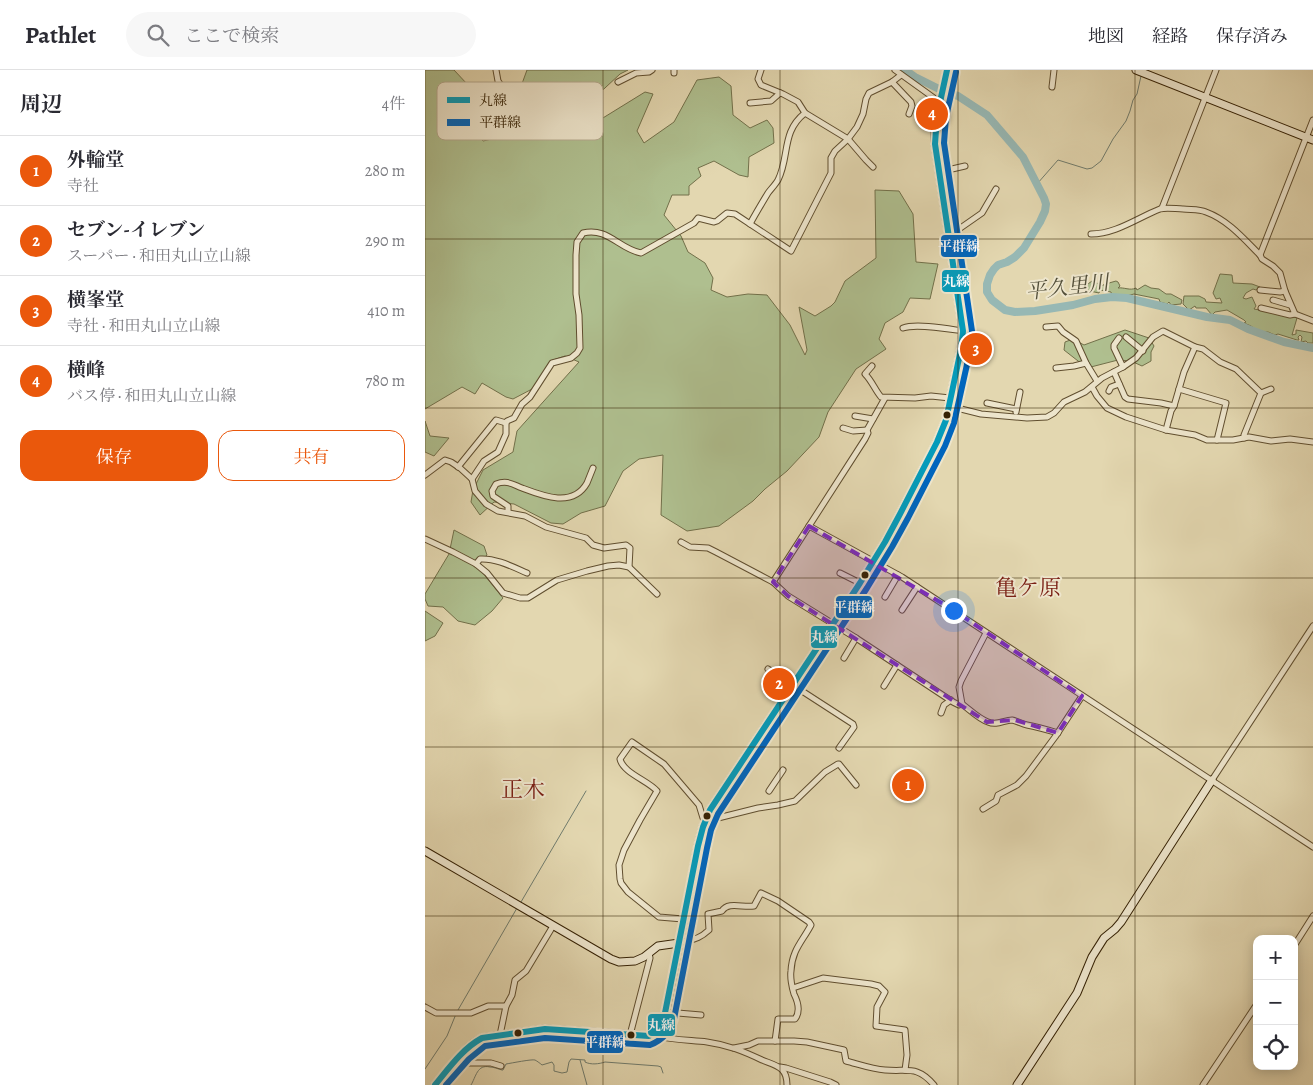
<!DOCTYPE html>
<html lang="ja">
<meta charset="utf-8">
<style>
body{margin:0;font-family:Alegreya,"Noto Serif JP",serif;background:#f7f7f7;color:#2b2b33}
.controls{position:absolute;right:15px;bottom:15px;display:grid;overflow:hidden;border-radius:10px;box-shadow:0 2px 12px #0003}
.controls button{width:45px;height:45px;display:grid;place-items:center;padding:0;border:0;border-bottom:1px solid #e1e1e2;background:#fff;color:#2b2b33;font:25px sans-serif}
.you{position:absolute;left:528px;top:540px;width:18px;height:18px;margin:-12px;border:4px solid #fff;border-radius:50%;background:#1a73e8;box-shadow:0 0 0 8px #1a73e833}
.badge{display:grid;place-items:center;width:32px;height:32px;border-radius:50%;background:#ea580c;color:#fff;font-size:16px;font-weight:700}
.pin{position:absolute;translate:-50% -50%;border:2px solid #fff;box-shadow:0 1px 5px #0006}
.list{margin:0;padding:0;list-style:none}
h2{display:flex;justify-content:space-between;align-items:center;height:65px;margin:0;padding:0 20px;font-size:21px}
h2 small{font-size:16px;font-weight:400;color:#7c7c81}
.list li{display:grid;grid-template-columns:32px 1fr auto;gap:15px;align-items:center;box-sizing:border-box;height:70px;padding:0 20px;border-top:1px solid #e1e1e2}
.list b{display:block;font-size:19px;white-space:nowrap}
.list p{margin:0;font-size:16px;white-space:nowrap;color:#7c7c81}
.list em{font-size:16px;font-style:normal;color:#7c7c81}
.actions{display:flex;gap:10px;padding:15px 20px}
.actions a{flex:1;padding:11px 0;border:1px solid #ea580c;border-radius:15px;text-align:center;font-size:18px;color:#ea580c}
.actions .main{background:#ea580c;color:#fff}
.icon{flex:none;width:28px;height:28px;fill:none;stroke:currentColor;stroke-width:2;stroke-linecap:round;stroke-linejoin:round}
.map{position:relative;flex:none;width:888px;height:1015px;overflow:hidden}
header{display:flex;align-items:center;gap:30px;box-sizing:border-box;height:70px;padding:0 25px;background:#fff;border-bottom:1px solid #e1e1e2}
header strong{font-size:24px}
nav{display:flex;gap:28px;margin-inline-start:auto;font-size:18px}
.search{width:350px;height:45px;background:#f7f7f7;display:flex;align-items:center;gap:12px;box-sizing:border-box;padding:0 18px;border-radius:28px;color:#7c7c81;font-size:19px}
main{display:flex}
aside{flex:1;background:#fff}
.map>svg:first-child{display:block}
</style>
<header>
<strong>Pathlet</strong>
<div class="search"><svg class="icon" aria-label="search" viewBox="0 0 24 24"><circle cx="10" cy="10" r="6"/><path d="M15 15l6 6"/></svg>ここで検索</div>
<nav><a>地図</a><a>経路</a><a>保存済み</a></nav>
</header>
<main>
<aside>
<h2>周辺<small>4件</small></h2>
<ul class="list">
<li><span class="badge">1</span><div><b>外輪堂</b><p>寺社</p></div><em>280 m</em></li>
<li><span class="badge">2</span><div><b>セブン-イレブン</b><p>スーパー · 和田丸山立山線</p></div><em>290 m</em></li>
<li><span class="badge">3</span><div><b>横峯堂</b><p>寺社 · 和田丸山立山線</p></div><em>410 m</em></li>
<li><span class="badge">4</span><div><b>横峰</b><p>バス停 · 和田丸山立山線</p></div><em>780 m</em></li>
</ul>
<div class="actions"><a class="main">保存</a><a>共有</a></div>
</aside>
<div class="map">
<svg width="888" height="1015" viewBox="0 0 888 1015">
<rect width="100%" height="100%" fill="#e3d7b0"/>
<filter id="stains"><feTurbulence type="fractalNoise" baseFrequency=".004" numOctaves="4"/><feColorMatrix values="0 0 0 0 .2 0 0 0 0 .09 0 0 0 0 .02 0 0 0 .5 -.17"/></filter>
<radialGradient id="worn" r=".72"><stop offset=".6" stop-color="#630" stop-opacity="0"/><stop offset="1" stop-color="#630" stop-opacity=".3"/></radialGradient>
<g fill="#afbf8f" stroke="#72704a">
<path d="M0,0H29L57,30L49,61L58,71L84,65L85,50L91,30L102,0H203L195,4L166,31L173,51L220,22L228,24L212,61L219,73L249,52L272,10L294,7L306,16L308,45L325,58L342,50L348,58L349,73L324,87L323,107L314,105L289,91L273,98L276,106L264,116V125H247L239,145L256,166L263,182L280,193L288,208L286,220L302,227L323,224L342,225L365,255L380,285L382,280L374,237L390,246L406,236L410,232L420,211L451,188L450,120L474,121L488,144L491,192L513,194L505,229L485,228L478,242L460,253L454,269L461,279L431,299L403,342L394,367L362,401L340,419L328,431L294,456L262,461L236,445L238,385L214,389L198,401L180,436L156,443L138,454L126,453L89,434L69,432L55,445L46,432L48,420L58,400L88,382L92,361L154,292L140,286L125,291L109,318L88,329L81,327L57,313L50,324L37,317L0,339Z"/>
<path d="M795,204L807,205L808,213L827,214L835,217L831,220L828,219L821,223L818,228L821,229L827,227L831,236L829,239L870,246L872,248L867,265L871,264V260L888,263V273H883L881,271L876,272L877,267L875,265L873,267L874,270H872L853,264L850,265L843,262H834L826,256L819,253L821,252L819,250L802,240L790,242L787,245L781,238H771L770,236L764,240L758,234L759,226H774L780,229L781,232L797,233L795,228L791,229L788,223Z"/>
<path d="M667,211L674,214L675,213L678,216L679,214L683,216L684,213L691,211L693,212L695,216L693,218C699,217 705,221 711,218L712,220L720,215L726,218L734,219L741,224H746L757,230L756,234L746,235L744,232L742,234L735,232L734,229L709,224L701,226L687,225L686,222L675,220L674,223L660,220L653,222H652Z"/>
<path d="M700,260L724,268L729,276L726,282V291L717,296L706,291L693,290L662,298L639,280L640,272L648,269L659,275Z"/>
<path d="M544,267C558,271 573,277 554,290L546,289L540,286Z"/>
<path d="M0,351L5,366L24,368L9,386L0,382Z"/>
<path d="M29,460L59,476L62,485L50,496L57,502L78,528L67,541L50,555L33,551L18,537L3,536L0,529V524L24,484Z"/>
<path d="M0,541L18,553L10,566L0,571Z"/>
</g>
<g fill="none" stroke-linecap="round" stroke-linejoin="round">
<g stroke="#707c6e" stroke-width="1">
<path d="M612,114L633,90L662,99L667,98L676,91L688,69L701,51L705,41L708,30L712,24L716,6"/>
<path d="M96,832L161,721"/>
<path d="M33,940L92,838"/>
<path d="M155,990L162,1015"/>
<path d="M0,999L22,966L31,944"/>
<path d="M46,1015C51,1007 52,994 65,997C69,997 73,999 77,1000H78L81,994C87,993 107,989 110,990C112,991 116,994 117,995L127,992L129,995V1001L137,1003L142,1002L144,992L146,989L160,990V992C166,995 174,994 180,992L233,996L236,997L238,1003"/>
</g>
<path stroke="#97b8b4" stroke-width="8" d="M480,0L490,7L514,19L533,26L562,45L598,87L619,128L621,134L620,141L615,152L599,178L590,187L582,192L573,195L569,199L565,205L562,214V222L567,230L580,240L590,242L610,241L648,235L670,229L687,227L702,228L782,247L805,250L823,259L859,272L888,278"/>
<defs>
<g id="street">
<path d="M71,0L73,11L75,14"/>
<path d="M336,0L333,9L336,15L358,24L373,32L380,43L423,69L441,90L448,97"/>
<path d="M470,0L509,28L514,33"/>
<path d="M249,3V0"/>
<path d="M193,12L211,3L224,2L227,0"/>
<path d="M467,12L486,32L487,36L484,44"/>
<path d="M627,17L629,0"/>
<path d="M325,33L346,31L355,23"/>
<path d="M514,102L540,96"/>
<path d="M737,138L791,0"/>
<path d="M325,154C331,143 337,133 343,123C346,119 350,115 353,110C365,86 356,62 380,43"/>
<path d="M666,164C691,164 712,148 735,139C742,137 751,139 758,139C766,140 774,139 781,142C803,150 819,169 835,185L837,189L848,196L855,203L860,221L870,244L888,251"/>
<path d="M524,166L557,143L571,119"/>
<path d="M835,185L888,50"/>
<path d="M835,220L855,222L860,221"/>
<path d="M848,230L865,235"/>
<path d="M836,238L865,245L870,244"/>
<path d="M621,257L633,256L638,262L651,271L661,293L672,311"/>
<path d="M478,258C491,253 524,259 538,261"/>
<path d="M701,267L718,281"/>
<path d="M694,268L689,275V278L698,297"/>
<path d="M447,296L440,304C447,311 450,320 456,327L490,328L506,326L525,328"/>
<path d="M631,298L649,296L661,293"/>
<path d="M689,302L700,327L703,329L736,333L749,336"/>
<path d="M667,317L672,326L682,338L701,347L741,360L770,365L782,370H808L824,367L846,371L865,369L888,372"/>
<path d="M754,319L801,333L792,370"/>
<path d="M684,321L686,317L694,314"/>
<path d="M562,333L591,339"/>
<path d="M524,336L556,344L602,348L622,347L629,343L639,332L660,322L677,308L698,297L711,288L728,267L738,261L770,277L778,279L795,292L811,299L836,323L846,319"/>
<path d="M591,342L595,322"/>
<path d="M430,346L448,349"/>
<path d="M418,358L428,361L442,360"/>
<path d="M741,360L746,341L749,336L759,302L770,277"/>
<path d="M819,368V365L836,323"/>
<path d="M33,397L71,350L81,353"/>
<path d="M0,405L20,390L26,392L35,398L47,409L50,421L61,434L73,441L100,446L121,457L161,468L168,475L179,478L201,475L205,478L204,497L232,524"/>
<path d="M47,409L59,391L73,382L81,364V353L82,351L89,348L97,334L105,327L127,293L146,288L152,283L155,278L154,245L151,224V185L152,172L158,163C183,157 194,179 216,183L269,153L273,148L289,152L292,151L302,143L310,144L366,181L406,103V88L410,81L423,69L432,57L438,44L441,29L444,23L467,12L476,5"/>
<path d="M83,442V436L68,426L67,421L71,414C82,410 87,414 97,418C118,426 148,438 162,413C164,408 166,403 168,398"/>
<path d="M384,456L477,507L888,777"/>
<path d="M0,469L28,482L51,494L62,503L78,523L95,528H103L132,510L162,501L183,496L194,495L204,497"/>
<path d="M256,472L265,477L283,478L291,482L348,512L363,526L431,568L528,632L534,635L537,634C545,640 554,649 563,652C572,656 579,650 587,650C592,651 597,654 602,655C613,657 623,660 633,663"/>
<path d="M51,494L55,489C71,488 88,497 102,503"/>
<path d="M415,503L435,513"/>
<path d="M348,512L440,369L443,363L442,360L460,328"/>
<path d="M460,527L473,505"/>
<path d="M477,540L492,517"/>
<path d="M419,588L431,568"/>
<path d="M343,599L428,654L429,657L414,678"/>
<path d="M459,616L472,595"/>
<path d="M537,634L534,617L536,611L561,563"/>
<path d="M516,643L519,635L526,630"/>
<path d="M787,710L888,556"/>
<path d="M344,721L358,700"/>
<path d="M558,739L571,731L573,725L592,715L601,706L630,667L657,626"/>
<path d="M258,849L234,847L203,822L196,813L195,809L194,795L199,780L215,750L232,721C224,711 198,703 195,689L207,672L239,694L274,735L278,748L281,751L333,738L353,735L370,731L400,702L413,694H414L431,715"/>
<path d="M254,873C268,869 273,870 284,860L283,844L297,841C303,831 318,838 329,836L336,823L353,831L384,852L386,855C377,872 367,880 366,901C365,907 367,918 369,924C373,932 376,941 370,949H353L350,971"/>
<path d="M869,876L888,846"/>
<path d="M368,918L398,908L446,914L454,916L460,922L452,937L451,956L480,960L482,985L480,1000"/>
<path d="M0,937L11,943H46L63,936H81"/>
<path d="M241,942L276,945"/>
<path d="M75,965L81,936L87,925L90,910L101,901L128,856"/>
<path d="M205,965L225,888L224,883"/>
<path d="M228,965C245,970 264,970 282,972C303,975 318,981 337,990C352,996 362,997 362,1015"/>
<path d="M309,978L324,975L333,971H369L382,972L419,980L421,991C433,994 447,999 460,1000C483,1002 492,995 509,1015"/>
<path d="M34,988L44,993H66L76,996"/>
<path d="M355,997L361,998L405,1012L411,1015"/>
<path d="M778,1015L832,934"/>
</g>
<g id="secondary">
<path d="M711,0L888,70"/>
<path d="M0,781L186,889L194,892L210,891L219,887L233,876L254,873"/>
<path d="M10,1015C23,1000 39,976 57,968L120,959L224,966C233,963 238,956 240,947L273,776L278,757L285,740L435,513L460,472L475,444L512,372L521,350L536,279L538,261L510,74C509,48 518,25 522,0"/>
<path d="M592,1015L652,923L667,887L679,868L690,859L696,852L787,710"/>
</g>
</defs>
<use href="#street" stroke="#604e2f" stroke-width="7"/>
<use href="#secondary" stroke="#352104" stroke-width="9"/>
<use href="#street" stroke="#ede5cc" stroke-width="5"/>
<use href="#secondary" stroke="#ede5cc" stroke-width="7"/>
<defs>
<path id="bus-1" d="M10,1015C24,998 37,979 57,968L120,959L224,966L232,961L238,953L273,776L278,757L285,740L435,513L460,472L475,444L512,372L521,350L536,279L538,261L510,74L512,46L522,0"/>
<path id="bus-2" d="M21,1015L44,989L60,976L120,968L225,975C238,970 245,962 249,949L282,778L286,760L293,744L442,518L467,477L483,448L520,376L529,353L545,281L547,261L519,73L521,47L531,2"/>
</defs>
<use href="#bus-1" stroke="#ede5cc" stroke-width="10"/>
<use href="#bus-2" stroke="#ede5cc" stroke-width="10"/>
<use href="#bus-1" stroke="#059bba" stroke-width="6"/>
<use href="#bus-2" stroke="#0065bd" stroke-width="6"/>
</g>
<path fill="#7b2cbf" fill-opacity="0.2" stroke="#7b2cbf" stroke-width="4" stroke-dasharray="10 6" stroke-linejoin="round" d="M384,456L522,536L657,626L633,663L590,650L562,652L363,526L348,512Z"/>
<path fill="none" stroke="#352104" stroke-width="1" stroke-opacity="0.55" d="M178,0V1015M355,0V1015M533,0V1015M710,0V1015M0,169H888M0,338H888M0,508H888M0,677H888M0,846H888"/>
<g fill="#352104" stroke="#ede5cc" stroke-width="2">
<circle cx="522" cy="345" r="4.5"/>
<circle cx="440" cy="505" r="4.5"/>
<circle cx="282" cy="746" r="4.5"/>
<circle cx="93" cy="963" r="4.5"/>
<circle cx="206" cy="965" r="4.5"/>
</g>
<g text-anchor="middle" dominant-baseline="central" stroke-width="4" stroke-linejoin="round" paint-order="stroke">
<g font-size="21" font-style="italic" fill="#524e39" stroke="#ede5cc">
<text transform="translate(642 217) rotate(-7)">平久里川</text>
</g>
<g font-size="22" fill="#7a1f14" stroke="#ede5cc">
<text x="603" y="518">亀ケ原</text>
<text x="98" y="720">正木</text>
</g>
</g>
<rect x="12" y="12" width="166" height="58" rx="8" fill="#ede5cc" stroke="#b6aa90" stroke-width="1"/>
<rect x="22" y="27" width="23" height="6" fill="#059bba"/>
<rect x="22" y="49" width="23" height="7" fill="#0065bd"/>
<g font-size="14" fill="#352104">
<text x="54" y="35">丸線</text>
<text x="54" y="57">平群線</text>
</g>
<g stroke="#ede5cc" stroke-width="2">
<rect x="515" y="164" width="38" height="24" rx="5" fill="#0065bd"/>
<rect x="516" y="199" width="29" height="24" rx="5" fill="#059bba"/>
<rect x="410" y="525" width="38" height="24" rx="5" fill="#0065bd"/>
<rect x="385" y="555" width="28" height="24" rx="5" fill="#059bba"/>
<rect x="222" y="943" width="29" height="24" rx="5" fill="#059bba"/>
<rect x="161" y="960" width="38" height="24" rx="5" fill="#0065bd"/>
</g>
<g font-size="14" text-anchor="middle" font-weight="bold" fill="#fff">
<text x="534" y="181">平群線</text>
<text x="531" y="216">丸線</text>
<text x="429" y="542">平群線</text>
<text x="399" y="572">丸線</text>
<text x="236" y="960">丸線</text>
<text x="180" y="977">平群線</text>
</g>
<rect width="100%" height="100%" filter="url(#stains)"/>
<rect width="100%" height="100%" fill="url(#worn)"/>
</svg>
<div class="controls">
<button>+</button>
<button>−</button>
<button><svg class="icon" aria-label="locate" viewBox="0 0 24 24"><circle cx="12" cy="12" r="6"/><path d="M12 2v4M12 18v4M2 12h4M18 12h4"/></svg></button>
</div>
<div class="you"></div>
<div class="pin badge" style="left:483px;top:715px">1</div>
<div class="pin badge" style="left:354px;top:614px">2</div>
<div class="pin badge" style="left:551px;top:279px">3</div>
<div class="pin badge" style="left:507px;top:44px">4</div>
</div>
</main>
